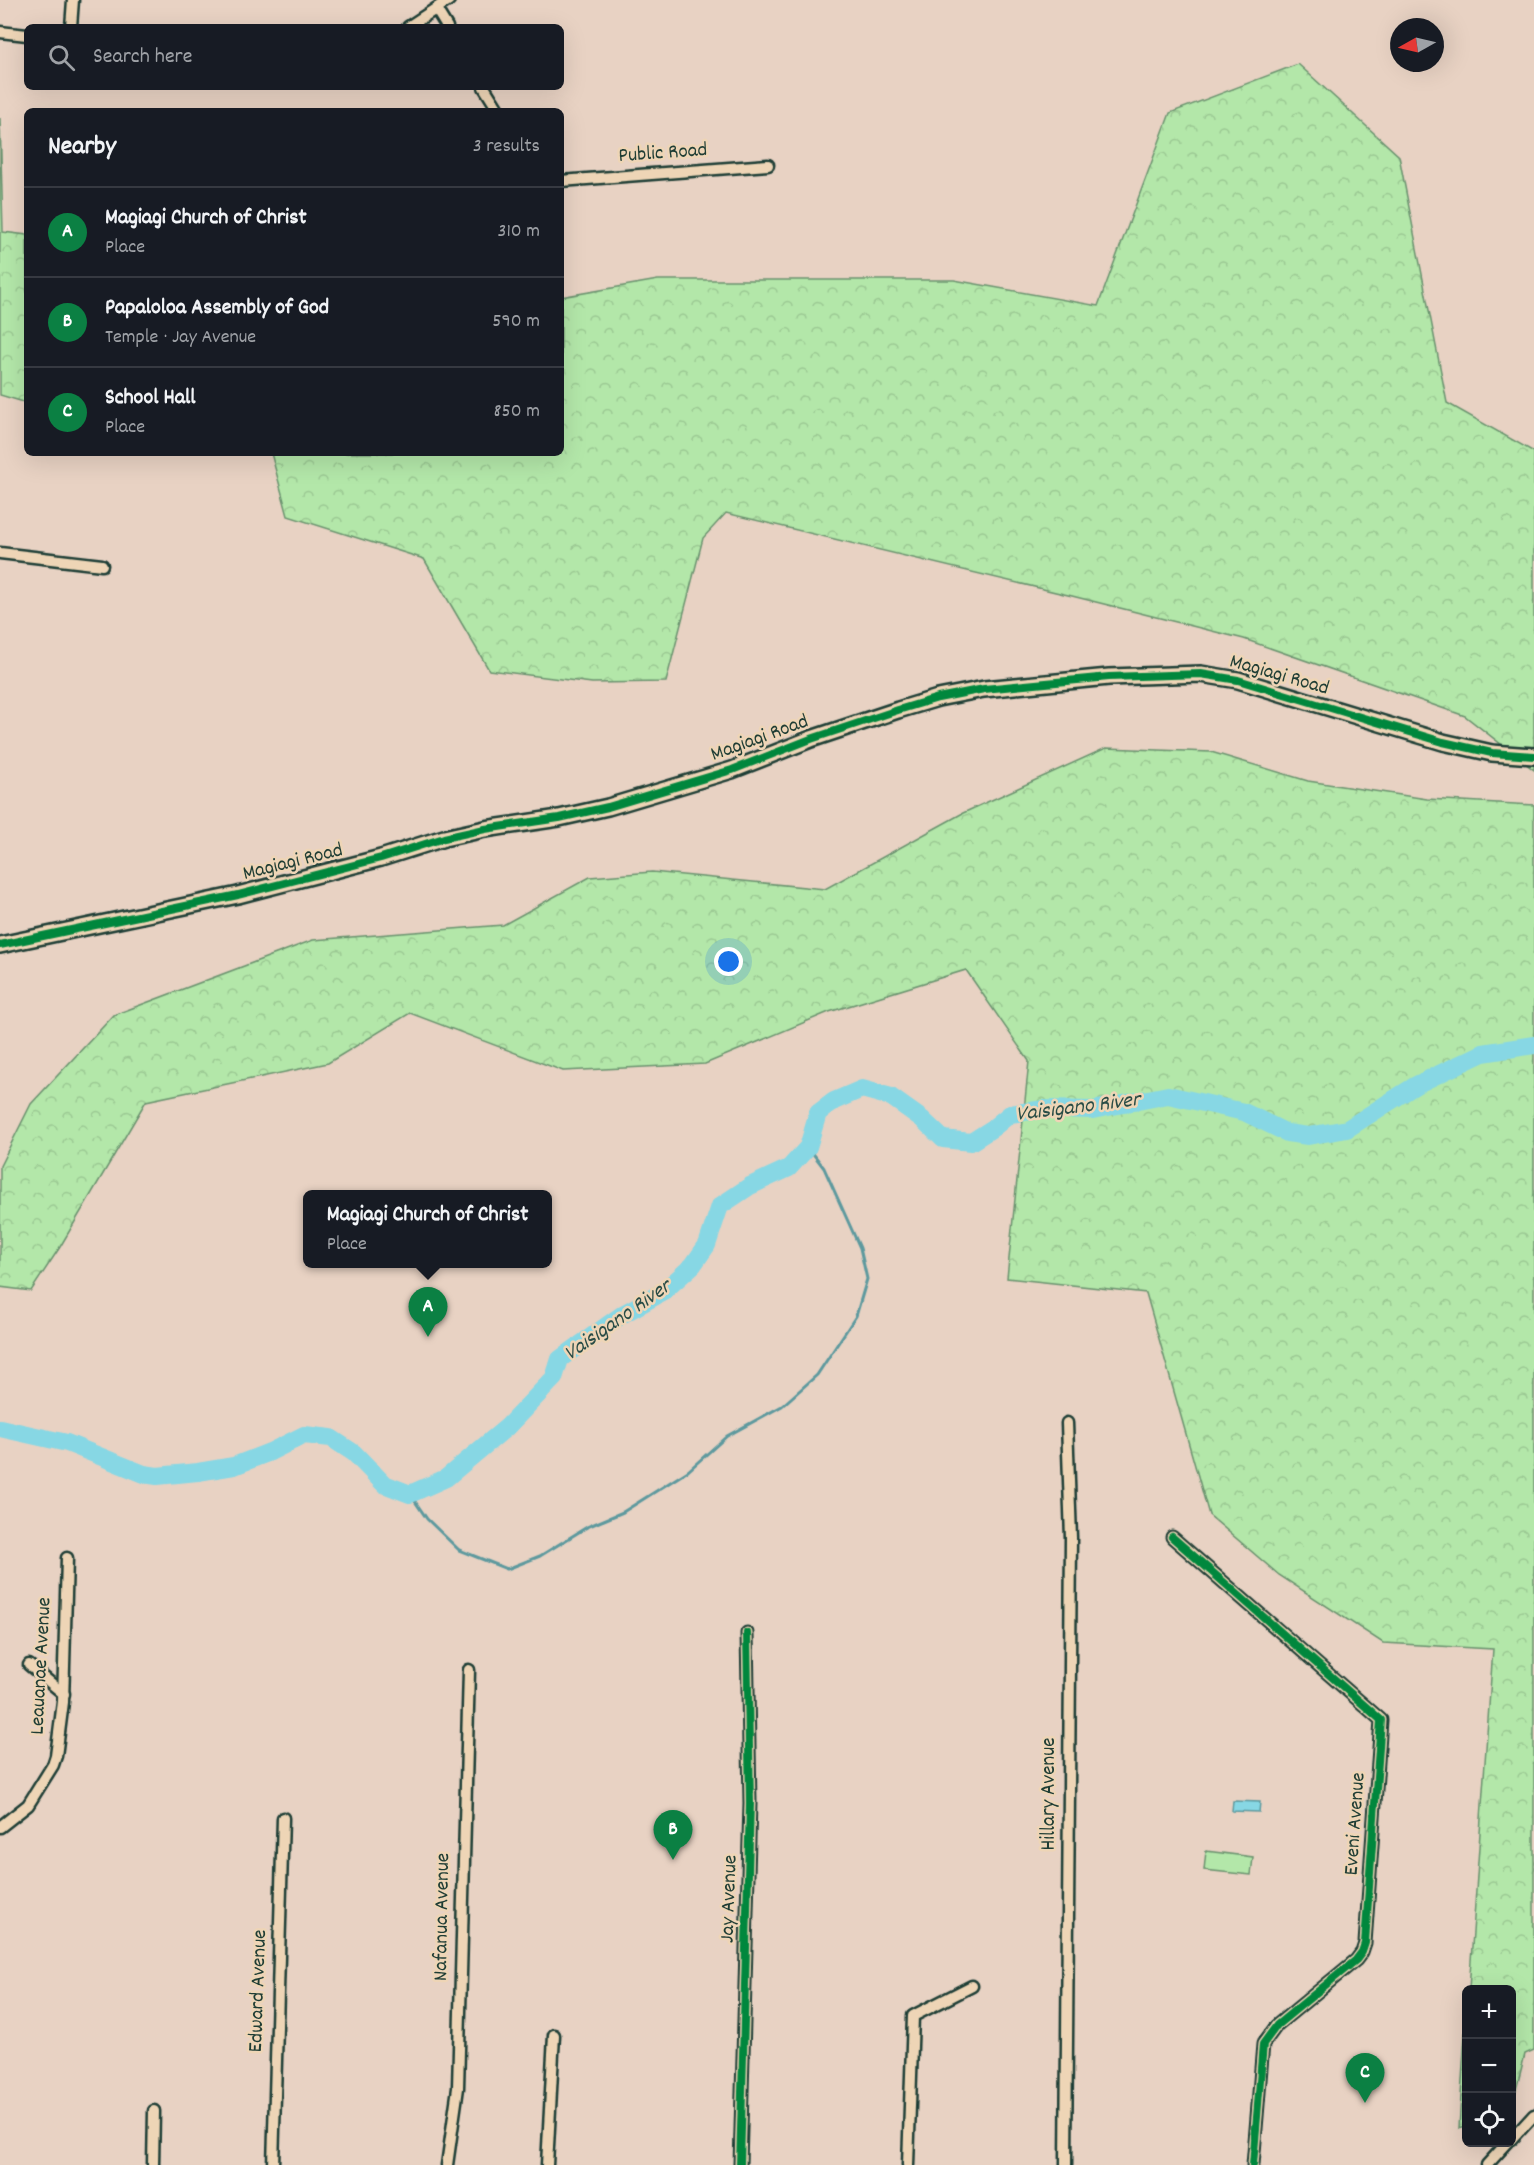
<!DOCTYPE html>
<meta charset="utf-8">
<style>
body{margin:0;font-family:Dekko,sans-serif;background:#20242c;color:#f1f3f6}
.controls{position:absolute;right:18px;bottom:18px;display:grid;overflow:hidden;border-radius:9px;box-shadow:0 6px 24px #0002}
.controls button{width:54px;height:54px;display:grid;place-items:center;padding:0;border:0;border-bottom:2px solid #363941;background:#171b24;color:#f1f3f6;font:30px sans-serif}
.compass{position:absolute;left:1390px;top:18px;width:54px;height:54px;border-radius:50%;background:#171b24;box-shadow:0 6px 24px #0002;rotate:262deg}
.you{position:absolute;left:729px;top:962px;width:21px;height:21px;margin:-15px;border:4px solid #fff;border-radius:50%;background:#1a73e8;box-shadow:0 0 0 9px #1a73e833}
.badge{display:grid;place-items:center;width:39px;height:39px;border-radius:50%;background:#0b8043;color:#fff;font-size:20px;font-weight:700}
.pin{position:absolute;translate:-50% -50px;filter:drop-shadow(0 2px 3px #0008)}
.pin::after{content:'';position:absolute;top:32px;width:21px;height:18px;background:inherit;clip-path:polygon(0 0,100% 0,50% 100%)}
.popup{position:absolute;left:303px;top:1190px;width:249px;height:78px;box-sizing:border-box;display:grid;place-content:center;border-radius:9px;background:#171b24;filter:drop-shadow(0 2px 4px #0005);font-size:20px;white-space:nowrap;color:#9ea1a6}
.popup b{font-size:22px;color:#f1f3f6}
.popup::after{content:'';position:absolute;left:50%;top:100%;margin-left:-12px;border:12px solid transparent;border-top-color:#171b24}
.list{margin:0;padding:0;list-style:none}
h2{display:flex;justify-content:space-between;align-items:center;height:78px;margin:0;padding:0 24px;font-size:26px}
h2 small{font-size:20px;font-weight:400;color:#9ea1a6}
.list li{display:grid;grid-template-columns:39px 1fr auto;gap:18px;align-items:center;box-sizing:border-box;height:90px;padding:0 24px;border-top:2px solid #363941}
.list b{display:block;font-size:22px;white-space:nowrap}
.list p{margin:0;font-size:20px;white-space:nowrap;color:#9ea1a6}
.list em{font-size:20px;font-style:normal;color:#9ea1a6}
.icon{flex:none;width:33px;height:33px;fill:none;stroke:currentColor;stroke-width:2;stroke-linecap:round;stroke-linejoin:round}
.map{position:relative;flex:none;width:1534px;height:2165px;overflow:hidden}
.search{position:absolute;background:#171b24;box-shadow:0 6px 24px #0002;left:24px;top:24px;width:540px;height:66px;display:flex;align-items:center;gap:15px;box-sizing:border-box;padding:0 21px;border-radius:9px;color:#9ea1a6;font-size:22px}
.panel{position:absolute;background:#171b24;box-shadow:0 6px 24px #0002;left:24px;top:108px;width:540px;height:348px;border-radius:9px}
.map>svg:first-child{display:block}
</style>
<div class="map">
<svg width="1534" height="2165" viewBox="0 0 1534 2165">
<defs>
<pattern id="forest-crowns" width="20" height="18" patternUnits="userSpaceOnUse" patternTransform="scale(1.5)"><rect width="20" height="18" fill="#b3e7a9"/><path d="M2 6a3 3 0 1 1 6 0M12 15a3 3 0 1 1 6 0" fill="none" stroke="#9ac792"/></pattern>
</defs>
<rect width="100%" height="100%" fill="#e8d2c3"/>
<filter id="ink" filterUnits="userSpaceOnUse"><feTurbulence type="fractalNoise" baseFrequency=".0167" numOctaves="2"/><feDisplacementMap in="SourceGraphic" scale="12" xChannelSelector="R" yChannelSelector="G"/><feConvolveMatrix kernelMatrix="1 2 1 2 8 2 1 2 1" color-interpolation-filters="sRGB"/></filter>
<g filter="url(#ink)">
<path fill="#b3e7a9" stroke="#69926e" stroke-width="1.5" d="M1206,1851L1253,1857L1251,1875L1204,1870Z"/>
<g fill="url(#forest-crowns)" stroke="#69926e" stroke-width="1.5">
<path d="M1298,64L1399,156L1447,403L1534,452V770L1465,716L1244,639L1068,595L726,513L703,538L666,682L592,683L489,670L424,559L288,516L271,453H561V297L658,280H954L1098,306L1170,113Z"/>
<path d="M0,118L3,232L27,235V403L0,395Z"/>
<path d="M1106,748L1211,752L1308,781L1427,799L1534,805V2050L1525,2054L1512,2106V1990L1469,1989L1493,1649L1383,1643L1279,1575L1209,1515L1146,1293L1007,1278L1029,1061L966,970L829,1012L705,1064L563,1071L410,1013L328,1063L146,1101L60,1247L31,1291L0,1287V1166L31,1104L114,1015L313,940L503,925L590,877L652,872L825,889L963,813Z"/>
<path d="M1466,2017V2125L1459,2128Z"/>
</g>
<path fill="#87d7e4" stroke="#5d999e" stroke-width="1.5" d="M1233,1801L1260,1802L1259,1812L1232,1811Z"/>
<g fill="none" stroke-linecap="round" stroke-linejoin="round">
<path stroke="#5d999e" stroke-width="3" d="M410,1494L427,1519L459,1550L507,1569L540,1556L587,1527L623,1512L688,1471L727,1436L782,1406L817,1375L856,1316L867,1279L860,1248L824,1168L808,1147"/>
<path stroke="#87d7e4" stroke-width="18" d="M0,1428L67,1443L144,1474L157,1476L198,1472L234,1466L270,1452L304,1435L331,1438L354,1453L384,1484L410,1494L446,1478L507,1427L554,1378L560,1359L623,1314L663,1292L693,1265L707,1245L720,1206L750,1186L789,1168L808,1147L818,1113L834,1101L862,1089L891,1097L922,1119L943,1139L971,1142L993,1128L1010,1114L1044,1109L1093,1110L1168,1095L1244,1112L1287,1133L1308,1136L1347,1129L1416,1085L1483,1053L1534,1045"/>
<defs>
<g id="street">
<path d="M436,9L447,27"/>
<path d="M71,27L73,0"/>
<path d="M408,27L449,0"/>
<path d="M0,32L27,35"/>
<path d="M484,87L499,111"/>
<path d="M561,181L768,165"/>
<path d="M0,553L102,565"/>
<path d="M1172,1537L1381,1720L1365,1943L1362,1952L1356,1960L1277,2025L1263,2044L1253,2165"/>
<path d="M29,1665L64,1694"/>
<path d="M0,1827L28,1805L53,1765L56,1756L63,1702L67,1558"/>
<path d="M1512,2139L1534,2115"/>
<path d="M153,2165L154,2111"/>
<path d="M273,2165L283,1818"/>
<path d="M447,2165L458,2088L469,1670"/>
<path d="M547,2165L554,2035"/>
<path d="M740,2165L750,1803L747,1633"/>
<path d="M908,2165L913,2016L972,1986"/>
<path d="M1066,2165L1071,1538L1067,1423"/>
<path d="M1487,2165L1508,2142"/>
</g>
<path id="secondary" d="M0,945L238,895L381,858L444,838L485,829L559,818L608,807L732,770L811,739L898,710L938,698L984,689L1109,677L1201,674L1238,680L1443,742L1492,753L1534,756"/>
</defs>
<use href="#street" stroke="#1f3d34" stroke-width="15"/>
<use href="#secondary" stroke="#1f3d34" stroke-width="20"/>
<use href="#street" stroke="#eed5b6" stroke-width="10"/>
<use href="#secondary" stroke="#eed5b6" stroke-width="15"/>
<defs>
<g id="cycleway">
<path d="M0,945L238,895L381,858L444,838L485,829L559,818L608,807L732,770L811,739L898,710L938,698L984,689L1109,677L1201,674L1238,680L1443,742L1492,753L1534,756"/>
<path d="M1172,1537L1381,1720L1365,1943L1362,1952L1356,1960L1277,2025L1263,2044L1253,2165"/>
<path d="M740,2165L750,1803L747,1633"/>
</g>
</defs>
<use href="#cycleway" stroke="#eed5b6" stroke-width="11"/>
<use href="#cycleway" stroke="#00873e" stroke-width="8"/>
</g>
</g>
<g text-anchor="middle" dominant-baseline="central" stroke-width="5" stroke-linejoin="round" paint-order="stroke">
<g font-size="21" fill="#1f3d34" stroke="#eed5b6">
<text transform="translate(663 154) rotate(-4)">Public Road</text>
<text transform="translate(1279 676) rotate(16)">Magiagi Road</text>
<text transform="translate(760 739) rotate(-20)">Magiagi Road</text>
<text transform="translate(293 863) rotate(-14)">Magiagi Road</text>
<text transform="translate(42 1666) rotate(-87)">Leauanae Avenue</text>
<text transform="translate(1050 1794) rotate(-90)">Hillary Avenue</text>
<text transform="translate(1356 1824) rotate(-86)">Eveni Avenue</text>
<text transform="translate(730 1899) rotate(-88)">Jay Avenue</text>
<text transform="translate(443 1917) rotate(-89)">Nafanua Avenue</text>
<text transform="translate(259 1991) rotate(-88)">Edward Avenue</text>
</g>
<g font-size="22" font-style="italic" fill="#294c46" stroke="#eed5b6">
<text transform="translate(1078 1108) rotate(-7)">Vaisigano River</text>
<text transform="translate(618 1321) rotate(-35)">Vaisigano River</text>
</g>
</g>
</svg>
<div class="controls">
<button>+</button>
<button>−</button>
<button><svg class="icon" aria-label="locate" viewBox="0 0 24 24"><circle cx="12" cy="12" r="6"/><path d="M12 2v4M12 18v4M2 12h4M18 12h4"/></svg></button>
</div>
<svg class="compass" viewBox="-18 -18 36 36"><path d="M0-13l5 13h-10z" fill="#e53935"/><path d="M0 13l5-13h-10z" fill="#9ea1a6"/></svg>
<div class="you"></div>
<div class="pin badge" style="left:428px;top:1337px">A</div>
<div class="popup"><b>Magiagi Church of Christ</b>Place</div>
<div class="pin badge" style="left:673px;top:1860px">B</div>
<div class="pin badge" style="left:1365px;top:2103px">C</div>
<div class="search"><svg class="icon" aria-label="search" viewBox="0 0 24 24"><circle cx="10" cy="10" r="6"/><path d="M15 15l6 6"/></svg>Search here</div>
<section class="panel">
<h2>Nearby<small>3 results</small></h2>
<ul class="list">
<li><span class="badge">A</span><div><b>Magiagi Church of Christ</b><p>Place</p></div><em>310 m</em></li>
<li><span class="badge">B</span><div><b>Papaloloa Assembly of God</b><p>Temple · Jay Avenue</p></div><em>590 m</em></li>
<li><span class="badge">C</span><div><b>School Hall</b><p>Place</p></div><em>850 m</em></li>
</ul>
</section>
</div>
